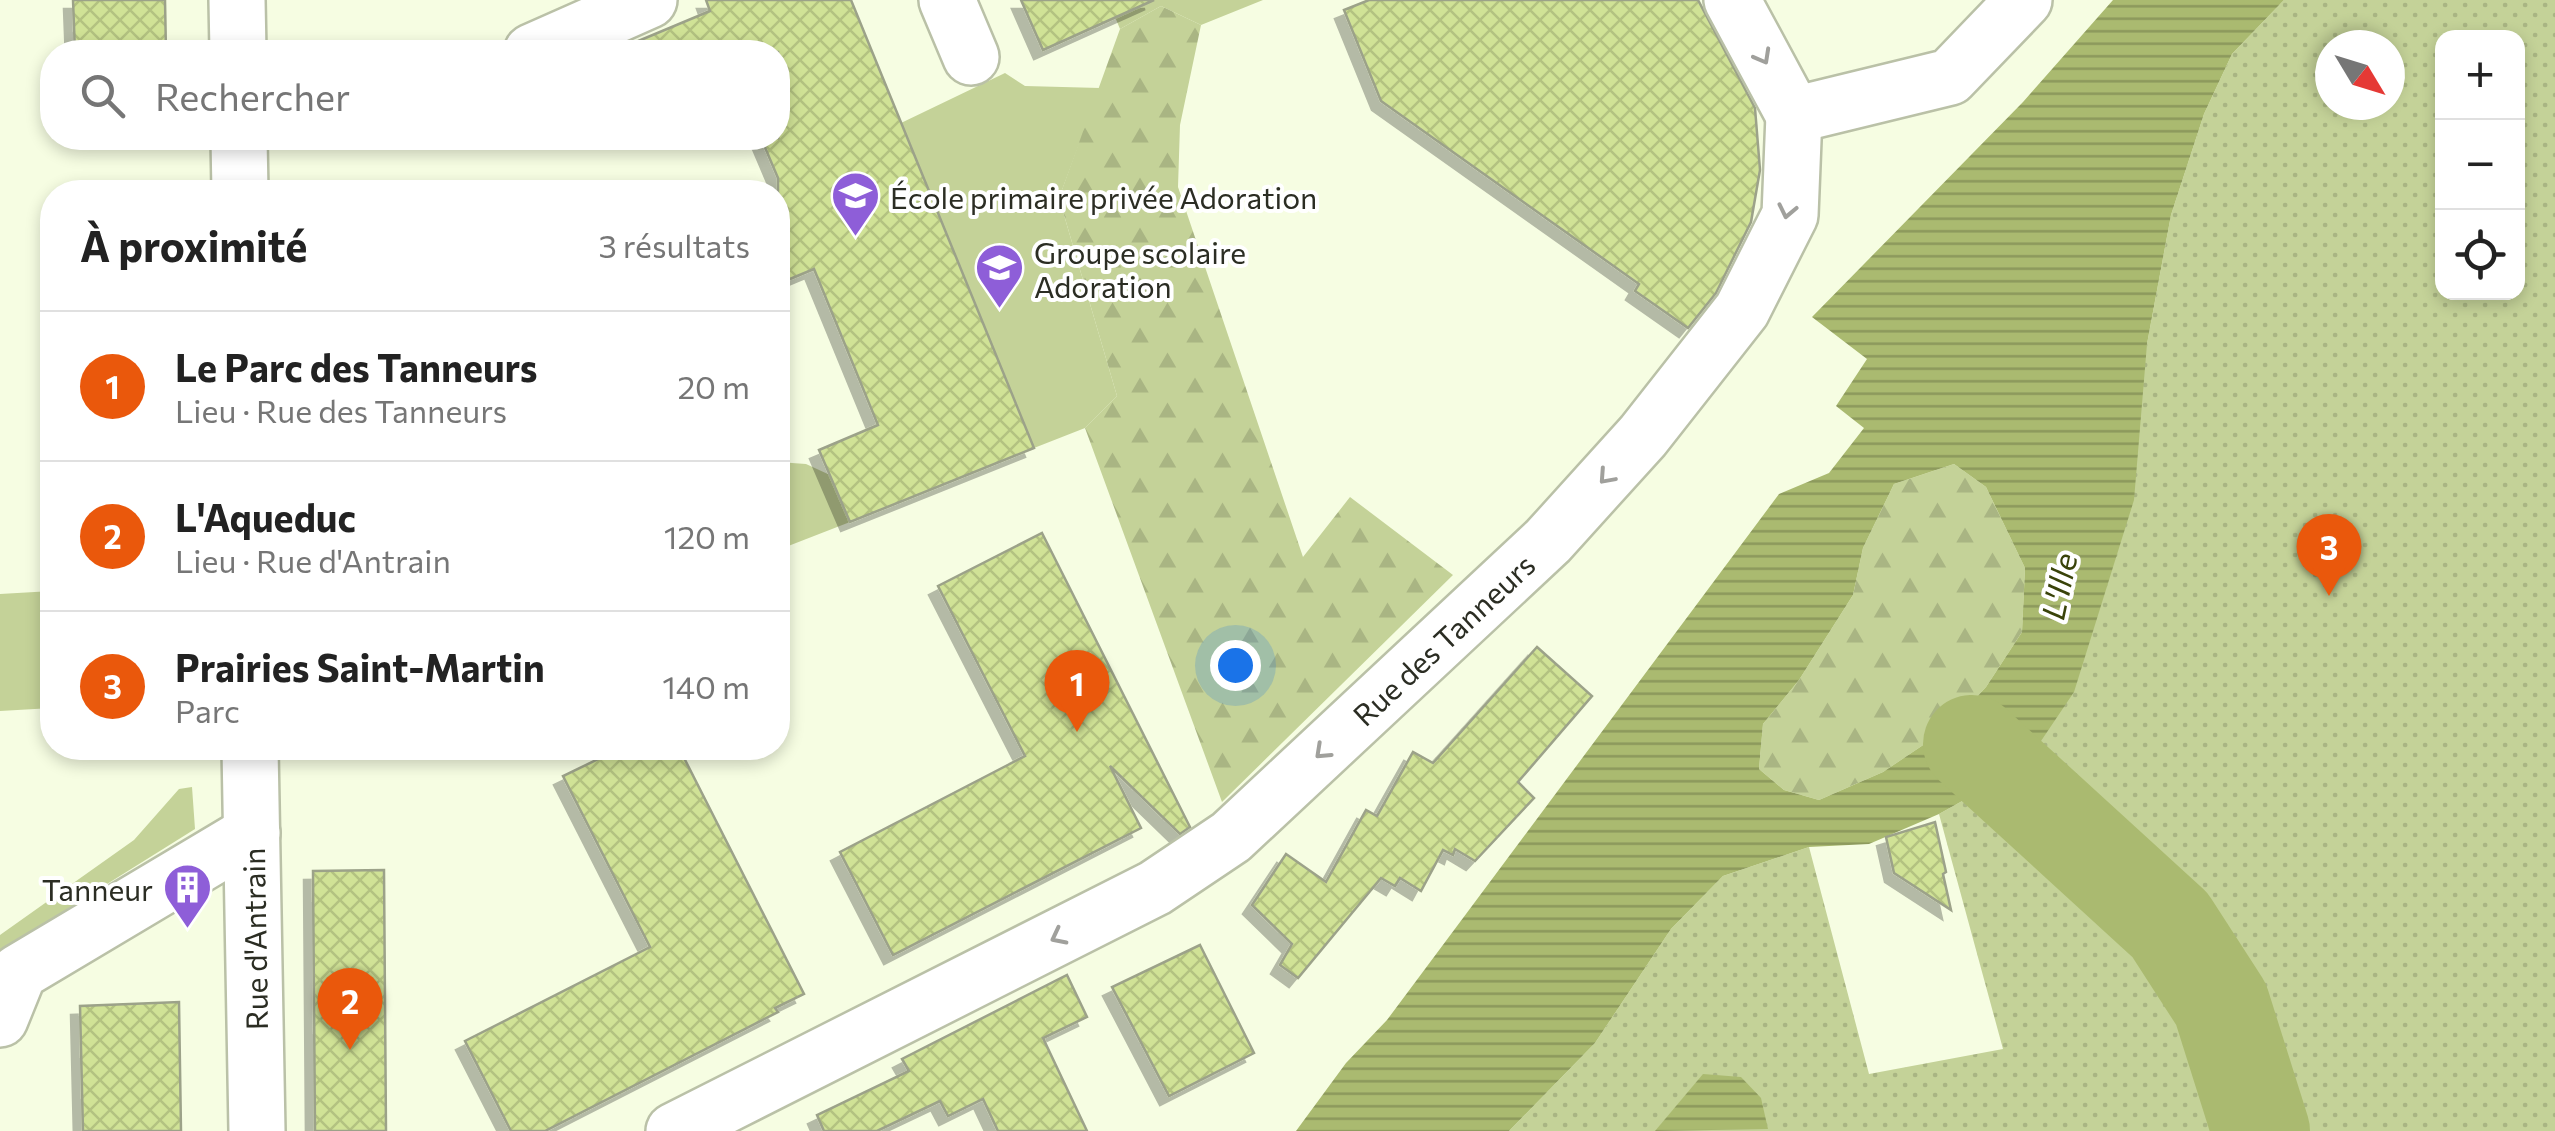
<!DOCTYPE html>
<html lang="fr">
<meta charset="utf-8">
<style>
body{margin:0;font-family:Commissioner,sans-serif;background:#f6f6f6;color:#222}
.controls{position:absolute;right:30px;top:30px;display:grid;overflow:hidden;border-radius:20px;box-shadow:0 5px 15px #0003}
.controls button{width:90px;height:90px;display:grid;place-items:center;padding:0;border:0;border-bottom:2px solid #e0e0e0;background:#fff;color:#222;font:50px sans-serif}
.compass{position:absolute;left:2315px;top:30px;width:90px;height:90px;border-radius:50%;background:#fff;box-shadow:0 5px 15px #0003;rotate:128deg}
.you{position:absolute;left:1235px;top:665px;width:35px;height:35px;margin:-25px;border:8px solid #fff;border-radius:50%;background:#1a73e8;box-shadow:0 0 0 15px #1a73e833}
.badge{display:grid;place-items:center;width:65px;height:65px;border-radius:50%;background:#ea580c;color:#fff;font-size:32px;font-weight:700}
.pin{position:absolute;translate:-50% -82px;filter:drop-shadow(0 2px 5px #0008)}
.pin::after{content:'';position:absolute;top:52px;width:35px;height:30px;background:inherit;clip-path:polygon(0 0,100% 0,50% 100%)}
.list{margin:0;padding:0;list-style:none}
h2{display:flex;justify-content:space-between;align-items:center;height:130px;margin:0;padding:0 40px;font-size:42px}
h2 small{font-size:32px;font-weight:400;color:#767676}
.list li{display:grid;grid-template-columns:65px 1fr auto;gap:30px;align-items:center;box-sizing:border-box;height:150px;padding:0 40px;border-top:2px solid #e0e0e0}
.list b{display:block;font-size:38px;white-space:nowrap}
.list p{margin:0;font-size:32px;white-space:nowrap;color:#767676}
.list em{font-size:32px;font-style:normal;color:#767676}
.icon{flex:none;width:55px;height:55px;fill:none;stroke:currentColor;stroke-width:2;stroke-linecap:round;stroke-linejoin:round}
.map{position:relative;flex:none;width:2555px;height:1131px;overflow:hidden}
.search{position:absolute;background:#fff;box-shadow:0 5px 15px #0003;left:40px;top:40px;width:750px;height:110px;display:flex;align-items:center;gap:25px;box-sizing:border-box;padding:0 35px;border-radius:40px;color:#767676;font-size:38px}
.panel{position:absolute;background:#fff;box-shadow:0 5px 15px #0003;left:40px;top:180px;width:750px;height:580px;border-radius:40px}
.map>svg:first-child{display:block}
</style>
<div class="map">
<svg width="2555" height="1131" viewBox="0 0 2555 1131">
<defs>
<pattern id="forest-firs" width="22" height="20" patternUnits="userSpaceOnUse" patternTransform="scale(2.5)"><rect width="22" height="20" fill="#c4d298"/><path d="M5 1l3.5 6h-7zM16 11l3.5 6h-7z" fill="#a9b583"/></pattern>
<pattern id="park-dots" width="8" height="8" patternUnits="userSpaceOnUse" patternTransform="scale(2.5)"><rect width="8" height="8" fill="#c4d298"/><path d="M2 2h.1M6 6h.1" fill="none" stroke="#a9b583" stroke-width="1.8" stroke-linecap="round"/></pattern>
<pattern id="water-rules" width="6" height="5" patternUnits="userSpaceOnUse" patternTransform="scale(2.5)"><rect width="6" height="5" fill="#aaba70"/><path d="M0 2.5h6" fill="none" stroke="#8b985c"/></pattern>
<pattern id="building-cross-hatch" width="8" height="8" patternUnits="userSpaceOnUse" patternTransform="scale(2.5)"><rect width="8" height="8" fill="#d0e296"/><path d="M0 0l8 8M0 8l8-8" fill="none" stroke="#b3c281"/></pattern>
<filter id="shadow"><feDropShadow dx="-9" dy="9" stdDeviation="0" flood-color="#0004"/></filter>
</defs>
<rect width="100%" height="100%" fill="#f6fde2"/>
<g fill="#c4d298">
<path d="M1108,0H1263L1201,25L1161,6L1120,29Z"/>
<path d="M1005,73L1025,86L1100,88L1059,198L1117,396L1085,428L1034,448L901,123Z"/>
<path d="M778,462L806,464L830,475L850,522L778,550Z"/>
<path d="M52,591V708L0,711V594Z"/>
<path d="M192,787L195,829L0,951V935L134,840L179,789Z"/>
</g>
<g fill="url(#forest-firs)">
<path d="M1161,6L1201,25L1180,125L1178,187L1303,557L1350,497L1453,575L1222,802L1085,428L1117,396L1059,198L1120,29Z"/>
<path d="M1954,464L1986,487L2025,568L2022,632L1986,687L1947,729L1883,772L1819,800L1784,790L1759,769L1763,724L1799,680L1853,595L1863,548L1894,484Z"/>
</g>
<path fill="url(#park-dots)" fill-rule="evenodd" d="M2284,0H2555V1131H1509L1595,1043L1671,929L1723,876L1809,847L1869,1074L2003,1049L1939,814L1973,795L2010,781L2147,344L2171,215L2204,114L2232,54ZM2442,38H2518V292H2442ZM2330,45H2390V105H2330Z"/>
<g fill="url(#water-rules)" fill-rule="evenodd">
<path d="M2113,0H2284L2232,54L2204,114L2171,215L2147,344L2134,500L2074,692L2041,741L2010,781L1973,795L1939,814L1869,844L1809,847L1723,876L1671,929L1595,1043L1509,1131H1296L1346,1063L1387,1020L1779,494L1829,473L1864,428L1836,406L1867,359L1812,317L2023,102ZM1954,464L1986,487L2025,568L2022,632L1986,687L1947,729L1883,772L1819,800L1784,790L1759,769L1763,724L1799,680L1853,595L1863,548L1894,484Z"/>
<path d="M1703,1074L1741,1077L1761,1098L1768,1129L1655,1131Z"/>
</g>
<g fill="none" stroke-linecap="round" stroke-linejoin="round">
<path stroke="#aaba70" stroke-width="98" d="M1972,744L2170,925L2221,1004L2261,1131"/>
</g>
<g fill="url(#building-cross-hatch)" stroke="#9ca289" stroke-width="2.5" filter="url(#shadow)">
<path d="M73,0H165L166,52H75Z"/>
<path d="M706,0H851L1034,448L850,522L819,450L878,425L814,269L778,284V178L761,138H778V52H612L710,11Z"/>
<path d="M1021,0H1154L1043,50Z"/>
<path d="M1369,0H1698L1755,108L1760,170L1751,222L1716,293L1688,328L1635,291L1639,284L1381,101L1344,10Z"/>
<path d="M1042,533L1190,827L1180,834L1110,766L1141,828L893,955L840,852L1025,756L938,586Z"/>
<path d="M1537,647L1592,696L1518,782L1534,798L1475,861L1455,849L1453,855L1443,850L1421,891L1400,878L1395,886L1381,878L1298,978L1280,965L1292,944L1252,905L1286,854L1326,882L1366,810L1377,816L1413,752L1433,763Z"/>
<path d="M621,748H679L804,994L775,1008L778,1012L545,1131H511L465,1041L650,947L563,776Z"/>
<path d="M1935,822L1946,872L1943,874L1951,910L1894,873L1886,837Z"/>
<path d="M384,870L386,1131H315L313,871Z"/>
<path d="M1200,945L1254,1053L1169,1096L1112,987Z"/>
<path d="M1067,975L1087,1017L1043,1038L1087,1131H998L983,1099L948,1116L940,1101L877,1131H824L817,1115L909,1071L902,1059Z"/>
<path d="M179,1002L181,1131H83L80,1006Z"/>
</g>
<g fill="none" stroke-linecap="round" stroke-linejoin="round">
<defs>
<g id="minor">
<path d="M947,0L971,57"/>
<path d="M1732,0L1794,115"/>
<path d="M532,52L649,0"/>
<path d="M1794,115L1950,77L2024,0"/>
<path d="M0,1019L19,972L252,833"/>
<path d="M674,1131L1155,888L1231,837L1548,541L1643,436L1742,310L1790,215L1794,115"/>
</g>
<g id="major">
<path d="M237,0L238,52"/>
<path d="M239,138L240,192"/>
<path d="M250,748L257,1131"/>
</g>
</defs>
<use href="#minor" stroke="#bac1a7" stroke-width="60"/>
<use href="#major" stroke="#bac1a7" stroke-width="60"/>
<use href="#minor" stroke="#fff" stroke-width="55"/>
<use href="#major" stroke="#fff" stroke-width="55"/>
</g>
<defs><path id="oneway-chevron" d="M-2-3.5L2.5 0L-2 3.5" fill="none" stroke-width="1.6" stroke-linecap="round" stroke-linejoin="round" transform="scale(2.5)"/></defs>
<g stroke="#a0a09c">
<use href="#oneway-chevron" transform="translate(1763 57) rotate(61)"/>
<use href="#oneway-chevron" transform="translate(1787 211) rotate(102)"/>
<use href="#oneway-chevron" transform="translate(1606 477) rotate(132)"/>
<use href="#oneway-chevron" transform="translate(1322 752) rotate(137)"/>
<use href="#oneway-chevron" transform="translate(1058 937) rotate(153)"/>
</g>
<defs>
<symbol id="school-pin" viewBox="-11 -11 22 30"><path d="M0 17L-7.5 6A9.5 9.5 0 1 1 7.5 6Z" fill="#8e5ed8" stroke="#fff"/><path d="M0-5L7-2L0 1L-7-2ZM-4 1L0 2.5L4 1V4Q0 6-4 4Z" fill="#fff"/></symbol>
<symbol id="building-pin" viewBox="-11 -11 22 30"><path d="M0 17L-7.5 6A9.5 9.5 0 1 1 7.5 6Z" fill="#8e5ed8" stroke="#fff"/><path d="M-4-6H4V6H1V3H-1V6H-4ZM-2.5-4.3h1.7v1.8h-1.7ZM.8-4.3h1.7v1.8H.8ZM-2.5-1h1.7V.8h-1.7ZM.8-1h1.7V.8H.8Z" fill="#fff"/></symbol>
</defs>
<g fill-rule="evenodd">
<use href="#school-pin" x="828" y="168" width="55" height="75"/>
<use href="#school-pin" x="972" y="240" width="55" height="75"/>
<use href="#building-pin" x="160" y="860" width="55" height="75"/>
</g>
<g text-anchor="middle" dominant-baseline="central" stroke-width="8" stroke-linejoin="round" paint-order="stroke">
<g font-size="30" fill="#2b2d23" stroke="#fff" text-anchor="start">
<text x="890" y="196">École primaire privée Adoration</text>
<text x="1034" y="251">Groupe scolaire<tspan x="1034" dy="34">Adoration</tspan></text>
<text x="153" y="888" text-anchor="end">Tanneur</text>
</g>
<g font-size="30" fill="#2b2d23" stroke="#fff">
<text transform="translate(1443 639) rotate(-43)">Rue des Tanneurs</text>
<text transform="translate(254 939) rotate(-91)">Rue d'Antrain</text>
</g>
<g font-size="32" font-style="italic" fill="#39430a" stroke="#fff">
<text transform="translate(2058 586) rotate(-78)">L'Ille</text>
</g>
</g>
</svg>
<div class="controls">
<button>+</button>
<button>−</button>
<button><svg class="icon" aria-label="locate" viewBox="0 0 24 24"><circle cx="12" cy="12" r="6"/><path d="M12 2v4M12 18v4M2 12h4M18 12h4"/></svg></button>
</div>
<svg class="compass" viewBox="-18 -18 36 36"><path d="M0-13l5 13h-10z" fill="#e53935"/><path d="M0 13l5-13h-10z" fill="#767676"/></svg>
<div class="you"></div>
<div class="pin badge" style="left:1077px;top:732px">1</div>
<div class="pin badge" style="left:350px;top:1050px">2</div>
<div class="pin badge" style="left:2329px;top:596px">3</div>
<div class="search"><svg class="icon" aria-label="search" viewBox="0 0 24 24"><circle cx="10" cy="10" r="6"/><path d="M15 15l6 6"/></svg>Rechercher</div>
<section class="panel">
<h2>À proximité<small>3 résultats</small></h2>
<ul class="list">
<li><span class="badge">1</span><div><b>Le Parc des Tanneurs</b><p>Lieu · Rue des Tanneurs</p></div><em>20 m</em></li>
<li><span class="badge">2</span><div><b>L'Aqueduc</b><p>Lieu · Rue d'Antrain</p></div><em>120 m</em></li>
<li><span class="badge">3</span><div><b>Prairies Saint-Martin</b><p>Parc</p></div><em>140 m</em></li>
</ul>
</section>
</div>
